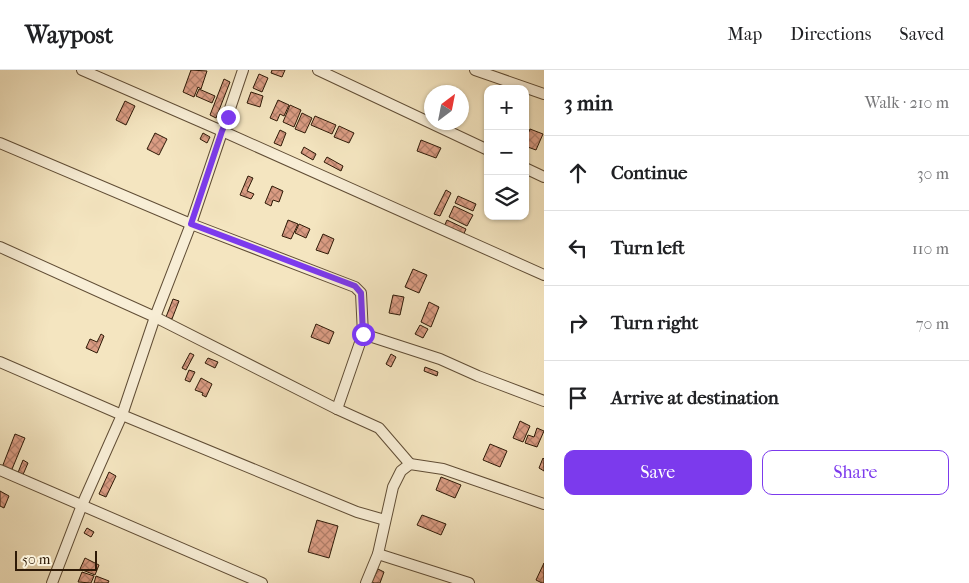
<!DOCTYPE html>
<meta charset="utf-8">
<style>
body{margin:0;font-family:"IM FELL French Canon",serif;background:#f6f6f6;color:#202124}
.controls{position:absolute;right:15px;top:15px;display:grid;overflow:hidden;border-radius:10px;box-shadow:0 1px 4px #0004}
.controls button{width:45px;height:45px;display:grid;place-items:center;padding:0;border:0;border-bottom:1px solid #e0e0e0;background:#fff;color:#202124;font:25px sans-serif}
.compass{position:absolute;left:424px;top:15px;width:45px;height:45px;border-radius:50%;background:#fff;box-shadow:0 1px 4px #0004;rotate:32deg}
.scale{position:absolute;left:15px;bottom:12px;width:82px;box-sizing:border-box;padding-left:5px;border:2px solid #2e1a07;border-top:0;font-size:14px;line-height:18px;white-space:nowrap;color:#2e1a07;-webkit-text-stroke:4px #f8eed6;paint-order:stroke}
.stop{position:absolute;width:15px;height:15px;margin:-11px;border:4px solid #7c3aed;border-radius:50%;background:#fff}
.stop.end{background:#7c3aed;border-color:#fff;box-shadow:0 1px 5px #0008}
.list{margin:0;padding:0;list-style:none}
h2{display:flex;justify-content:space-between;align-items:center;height:65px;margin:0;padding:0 20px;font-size:21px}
h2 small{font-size:16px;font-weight:400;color:#757577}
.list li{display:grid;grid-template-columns:32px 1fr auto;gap:15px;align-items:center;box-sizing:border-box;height:75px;padding:0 20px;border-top:1px solid #e0e0e0}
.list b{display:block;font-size:19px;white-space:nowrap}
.list em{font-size:16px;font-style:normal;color:#757577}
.actions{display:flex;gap:10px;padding:15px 20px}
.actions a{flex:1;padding:11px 0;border:1px solid #7c3aed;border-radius:10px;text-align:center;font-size:18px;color:#7c3aed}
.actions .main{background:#7c3aed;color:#fff}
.icon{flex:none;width:28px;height:28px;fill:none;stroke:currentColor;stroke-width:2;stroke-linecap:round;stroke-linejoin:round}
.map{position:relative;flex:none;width:544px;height:513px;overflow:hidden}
header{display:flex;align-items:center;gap:30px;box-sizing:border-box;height:70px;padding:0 25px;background:#fff;border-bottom:1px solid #e0e0e0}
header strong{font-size:24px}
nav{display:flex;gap:28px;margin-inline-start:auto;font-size:18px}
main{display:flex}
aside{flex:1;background:#fff}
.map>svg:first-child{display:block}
</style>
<header>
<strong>Waypost</strong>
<nav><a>Map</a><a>Directions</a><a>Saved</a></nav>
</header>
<main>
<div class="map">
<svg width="544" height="513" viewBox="0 0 544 513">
<defs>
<pattern id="building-cross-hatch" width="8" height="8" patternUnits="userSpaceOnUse" patternTransform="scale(1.25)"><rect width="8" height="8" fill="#da9c83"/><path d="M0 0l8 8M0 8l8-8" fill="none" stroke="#b17e69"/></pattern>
</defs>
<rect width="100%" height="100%" fill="#f4e5c0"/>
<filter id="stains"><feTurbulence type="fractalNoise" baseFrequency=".004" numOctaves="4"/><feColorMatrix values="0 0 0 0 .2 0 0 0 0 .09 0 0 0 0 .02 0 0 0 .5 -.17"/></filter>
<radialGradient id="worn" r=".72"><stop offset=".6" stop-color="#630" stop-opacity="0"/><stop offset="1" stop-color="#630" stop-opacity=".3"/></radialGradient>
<g fill="url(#building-cross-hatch)" stroke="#2e1a07">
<path d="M191,0L207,1L201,19L198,17L194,27L183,22Z"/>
<path d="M272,0H285L282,7L271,3Z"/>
<path d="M259,4L268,8L262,22L253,18Z"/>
<path d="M224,9L230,12L216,48L210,45Z"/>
<path d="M199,19L215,26L212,33L196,26Z"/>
<path d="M251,22L263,26L260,37L247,33Z"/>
<path d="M278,30L289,35L284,46L280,44L277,51L270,48Z"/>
<path d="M125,31L135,36L126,55L116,50Z"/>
<path d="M290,35L301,40L294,57L283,52Z"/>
<path d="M302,43L312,48L305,63L295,59Z"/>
<path d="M315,46L336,55L332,64L311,55Z"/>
<path d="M339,56L354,63L349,73L334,67Z"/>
<path d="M530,59L543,64L536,80L525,76V71Z"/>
<path d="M280,60L286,63L281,76L274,73Z"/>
<path d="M155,63L167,69L159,85L147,79Z"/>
<path d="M203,63L210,67L207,73L200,69Z"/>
<path d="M421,70L441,78L436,88L417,81Z"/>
<path d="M304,77L316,84L313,90L301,83Z"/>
<path d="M327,87L343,96L341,101L324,92Z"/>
<path d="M248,106L253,108L247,121L254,124L251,129L240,125Z"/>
<path d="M272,116L283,121L279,132L273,130L271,136L265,133Z"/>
<path d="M446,120L451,123L440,146L434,144Z"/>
<path d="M458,126L476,134L473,141L455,133Z"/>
<path d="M454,136L473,145L467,156L449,147Z"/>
<path d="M288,150L298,154L291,169L282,166Z"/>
<path d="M447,150L466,159L461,170L442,161Z"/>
<path d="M299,154L310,159L306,168L295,163Z"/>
<path d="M323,164L334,169L328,184L316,180Z"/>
<path d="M413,199L427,205L419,223L405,217Z"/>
<path d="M393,225L404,227L400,245L389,243Z"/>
<path d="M173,229L179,231L172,249L166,247Z"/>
<path d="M429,232L439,237L431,257L421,252Z"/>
<path d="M316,254L334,262L329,274L311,267Z"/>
<path d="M420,255L428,259L423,268L415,264Z"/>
<path d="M101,264L104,266L97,283L86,278L90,269L97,272Z"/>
<path d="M190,283L194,285L186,300L182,298Z"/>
<path d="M391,284L396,287L391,297L386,294Z"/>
<path d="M208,288L218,292L215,298L205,293Z"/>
<path d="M425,297L438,302L437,306L424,301Z"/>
<path d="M189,300L195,302L190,312L185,310Z"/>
<path d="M201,308L212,314L206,327L202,325L203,323L195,320Z"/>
<path d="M520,351L530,356L523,372L513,368Z"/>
<path d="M537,358L544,361L537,377L525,373L528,365L534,367Z"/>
<path d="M15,364L25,368L10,404L1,400Z"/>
<path d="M490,374L507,381L500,397L483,390Z"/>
<path d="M543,388L544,389V401L539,398Z"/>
<path d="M23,390L28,393L22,407L17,405Z"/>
<path d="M109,402L116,406L106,427L99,424Z"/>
<path d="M441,407L461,415L455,428L436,420Z"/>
<path d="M0,421L9,426L4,438L0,436Z"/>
<path d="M422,445L446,454L441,465L417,455Z"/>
<path d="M317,450L338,456L329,488L308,482Z"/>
<path d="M87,458L94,462L91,467L84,463Z"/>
<path d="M85,488L99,495L95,505L80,499Z"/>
<path d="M544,493V513H542L536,510Z"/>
<path d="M378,499L384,502L380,513H374L372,512Z"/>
<path d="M82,502L94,506L91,513L78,512Z"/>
<path d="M96,506L109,511L108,513H94Z"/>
</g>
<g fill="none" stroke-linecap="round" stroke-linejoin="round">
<defs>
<g id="street">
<path d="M82,0L222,61"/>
<path d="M318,0L488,80"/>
<path d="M475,0L544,24"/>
<path d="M223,56L222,61L544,205"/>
<path d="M0,73L191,154L355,217L361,223L363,264L440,289L478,306L544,331"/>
<path d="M525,98L544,107"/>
<path d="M0,177L155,247L337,339L379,358L410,394"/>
<path d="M0,292L122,345L357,442L385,450"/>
<path d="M337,339L363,264"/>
<path d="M0,400L262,513"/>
<path d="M378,484L469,513"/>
<path d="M52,513L82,435L122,345L155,247L191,154L243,0"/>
<path d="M366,513L378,484L393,417L401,401L410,394L443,399L544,434"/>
</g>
</defs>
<use href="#street" stroke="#604d35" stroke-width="12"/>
<use href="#street" stroke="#f8eed6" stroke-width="10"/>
</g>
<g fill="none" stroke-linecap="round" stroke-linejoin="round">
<path stroke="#7c3aed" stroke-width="6" d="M228,47L222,61L191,154L355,216L361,223L363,264"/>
</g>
<rect width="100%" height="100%" filter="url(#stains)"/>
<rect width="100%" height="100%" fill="url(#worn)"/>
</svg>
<div class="controls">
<button>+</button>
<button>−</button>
<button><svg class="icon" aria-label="layers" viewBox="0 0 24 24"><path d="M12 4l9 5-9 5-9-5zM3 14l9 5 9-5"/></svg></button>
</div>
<svg class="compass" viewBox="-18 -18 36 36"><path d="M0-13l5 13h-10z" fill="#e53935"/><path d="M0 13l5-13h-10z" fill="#757577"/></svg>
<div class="scale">50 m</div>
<div class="stop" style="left:363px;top:264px"></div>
<div class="stop end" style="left:228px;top:47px"></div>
</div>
<aside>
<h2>3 min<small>Walk · 210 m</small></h2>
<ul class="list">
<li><svg class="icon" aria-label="ahead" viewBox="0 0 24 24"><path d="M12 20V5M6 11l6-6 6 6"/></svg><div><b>Continue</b></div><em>30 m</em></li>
<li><svg class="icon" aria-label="left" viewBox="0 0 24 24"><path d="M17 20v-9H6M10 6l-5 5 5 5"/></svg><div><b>Turn left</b></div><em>110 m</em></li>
<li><svg class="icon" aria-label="right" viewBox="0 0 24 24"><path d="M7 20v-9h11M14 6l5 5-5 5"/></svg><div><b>Turn right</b></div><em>70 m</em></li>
<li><svg class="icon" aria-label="arrive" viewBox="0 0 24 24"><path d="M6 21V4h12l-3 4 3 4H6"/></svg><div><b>Arrive at destination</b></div></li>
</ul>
<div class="actions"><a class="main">Save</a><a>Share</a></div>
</aside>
</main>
